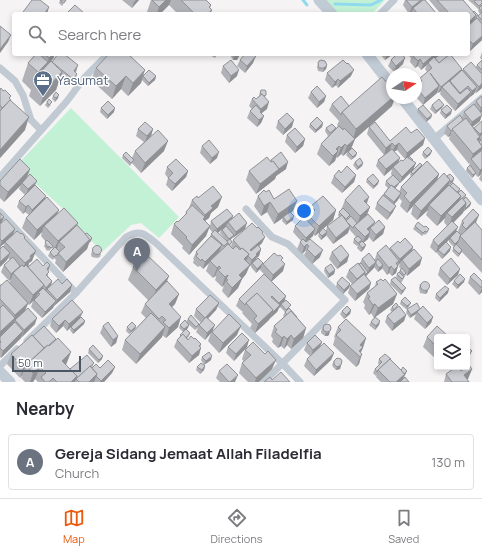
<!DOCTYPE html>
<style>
body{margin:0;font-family:Manrope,sans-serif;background:#f2f2f3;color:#2b2b33}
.controls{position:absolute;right:12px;bottom:12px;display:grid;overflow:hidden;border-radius:4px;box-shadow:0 2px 6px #0003}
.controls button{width:36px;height:36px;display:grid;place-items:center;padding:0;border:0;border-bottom:1px solid #e1e1e2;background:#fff;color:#2b2b33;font:20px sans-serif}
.compass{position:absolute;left:386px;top:68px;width:36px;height:36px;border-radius:50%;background:#fff;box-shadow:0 2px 6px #0003;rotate:78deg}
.scale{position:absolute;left:12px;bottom:10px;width:69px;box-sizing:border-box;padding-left:4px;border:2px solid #4a5661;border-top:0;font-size:11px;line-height:14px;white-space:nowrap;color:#4a5661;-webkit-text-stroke:3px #fff;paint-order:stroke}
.you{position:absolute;left:304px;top:211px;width:14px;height:14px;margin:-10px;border:3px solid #fff;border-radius:50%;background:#1a73e8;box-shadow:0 0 0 6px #1a73e833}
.badge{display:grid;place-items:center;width:26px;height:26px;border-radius:50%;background:#ea580c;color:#fff;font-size:13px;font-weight:700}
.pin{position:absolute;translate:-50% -33px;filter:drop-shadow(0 1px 2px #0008)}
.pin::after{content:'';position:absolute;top:21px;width:14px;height:12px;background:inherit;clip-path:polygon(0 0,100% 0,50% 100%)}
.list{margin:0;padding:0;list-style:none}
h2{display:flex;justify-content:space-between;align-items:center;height:52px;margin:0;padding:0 16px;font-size:17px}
h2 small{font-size:13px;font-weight:400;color:#7c7c81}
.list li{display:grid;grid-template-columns:26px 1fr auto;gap:12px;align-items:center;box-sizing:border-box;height:56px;margin:0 8px 8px;padding:0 8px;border:1px solid #e1e1e2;border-radius:4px}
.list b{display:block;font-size:15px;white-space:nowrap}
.list p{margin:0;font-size:13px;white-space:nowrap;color:#7c7c81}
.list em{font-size:13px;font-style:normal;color:#7c7c81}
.icon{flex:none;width:22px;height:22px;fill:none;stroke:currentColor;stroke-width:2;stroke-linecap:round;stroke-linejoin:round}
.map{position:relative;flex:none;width:482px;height:382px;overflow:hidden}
.search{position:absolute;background:#fff;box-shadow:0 2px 6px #0003;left:12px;right:12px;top:12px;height:44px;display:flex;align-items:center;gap:10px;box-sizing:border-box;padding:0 14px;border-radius:4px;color:#7c7c81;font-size:15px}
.sheet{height:116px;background:#fff}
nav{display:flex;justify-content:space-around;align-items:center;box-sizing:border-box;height:56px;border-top:1px solid #e1e1e2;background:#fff;font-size:11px;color:#7c7c81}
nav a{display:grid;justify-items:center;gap:2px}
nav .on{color:#ea580c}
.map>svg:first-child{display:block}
</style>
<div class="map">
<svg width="482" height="382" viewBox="0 0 482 382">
<rect width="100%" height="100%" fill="#f5f3f3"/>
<g fill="#c3f1d5">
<path d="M326,0H385L372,14H337Z"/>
<path d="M71,108L179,217L159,238L141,223L131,225L102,252L61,207L16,166Z"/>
</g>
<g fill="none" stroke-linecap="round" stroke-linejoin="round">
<g stroke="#90daee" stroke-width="3">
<path d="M303,0L307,5"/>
<path d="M335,4L371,5L381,0"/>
</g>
<g stroke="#c1cad2" stroke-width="7">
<path d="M380,14L394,0"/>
<path d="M0,68L15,81L23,95L31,120L41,130"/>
<path d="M434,139L482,98"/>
<path d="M0,177L67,101L85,77L106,56"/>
<path d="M246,209L272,237L288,244L345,300L264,382"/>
<path d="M0,212L76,293"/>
<path d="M27,341L76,293L126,237C141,229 145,234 157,244L283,364L300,382"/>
<path d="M0,366L17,349"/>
</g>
<g stroke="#c1cbd6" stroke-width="11">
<path d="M319,0L332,14"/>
<path d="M367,54L392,86"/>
<path d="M402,98C429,132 454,166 482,200"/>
<path d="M0,372L10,382"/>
</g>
</g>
<g fill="#b0b2b7" fill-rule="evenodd">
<path d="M60,0H66L62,6L59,3Z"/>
<path d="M122,0H139L132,8Z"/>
<path d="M151,0H206L211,5L210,8L212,10L210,14H178L169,5L160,14H149L147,12Z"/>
<path d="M405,0H422L421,2L436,13V14H411L412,12L409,14L403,5Z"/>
<path d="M429,0H463L477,19L478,16L480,14L478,11L479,8L478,9L473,4L474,3L473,4L468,0H481L482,5L480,7L482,5V40L470,51L468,48V14H441Z"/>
<path d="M482,52V88L476,93L475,92L474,94L469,97V98L455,111L440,94L441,91L438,93L437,92V93L423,105L416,97V86L418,84L420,78L427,72L425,69L427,65L421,70L418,66L415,68L410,62L411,58L409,56L410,54H440L439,55L441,54H450L462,71L463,69L476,67L477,65L482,60L480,58Z"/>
<path d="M36,54H55L53,59L47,65L46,67L76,72L75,80L70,86L60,78L56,90L40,106L29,96L31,90L22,81L28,63Z"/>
<path d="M208,54H218L215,58Z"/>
<path d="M232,54H240L237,60H233L231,57Z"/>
<path d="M380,54H393L385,60Z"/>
<path d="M240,60L253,63L245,73L237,66Z"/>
<path d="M391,60L403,64L394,72L388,66Z"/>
<path d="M319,61L327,65L326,69L323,72L318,71L317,67Z"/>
<path d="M223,66L237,76L229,83L221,73Z"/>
<path d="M96,68L143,76H156L155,80L148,86L142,80L141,83L128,96L121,89L112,99L91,80Z"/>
<path d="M327,73L351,76L338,88L336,85L332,88L325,80Z"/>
<path d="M0,90L10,99L25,130L0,158V111H1L0,110Z"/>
<path d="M261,90L266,95L265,97L267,109L261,114L264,116L261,123L257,127L247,118L250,111L252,109L249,106L252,99H256L259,96Z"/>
<path d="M311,92L326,96L324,102L317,108L308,98Z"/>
<path d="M53,96L58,98L55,102L52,99Z"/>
<path d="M482,96V112L481,113L480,121L473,127L474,129L482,121V182L479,179L481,174L478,177L475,174L474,176L472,178L466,171L467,168L469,166L470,163L469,164L449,139L450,136L448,137L444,133L447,126L462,118L464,112L474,104L476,101Z"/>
<path d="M47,102L51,105L48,108L45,105Z"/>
<path d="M332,104L349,106H392L355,139L351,148L356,156L351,160L346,155L348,152L343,156L341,154L337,158L336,157L335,161L329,166L317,154L321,144L328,136L325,131L326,128H336L338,126L337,125L339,121L329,110Z"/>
<path d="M432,105H444L435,114L430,109Z"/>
<path d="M101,108L114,112L107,119L100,112Z"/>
<path d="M418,109L432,115L431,118L426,122L417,112Z"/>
<path d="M441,110L451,114L445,119L440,113Z"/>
<path d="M278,121L292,127L283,135L276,128Z"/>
<path d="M323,123L322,127L315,133L309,127L310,124Z"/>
<path d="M369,127L390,141L411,133L425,138L423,145L407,158L413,160L412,161L416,163L413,169L422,165L439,174L437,180L447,176L454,178L453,182L450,185L460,189L459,192L466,195L465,198L471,203L470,206L463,212L453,223L456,233H459V232L458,231L462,221L476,224L482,230V273L462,252L461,253L458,257L452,251L454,247L449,242V239L446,242L450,251L442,259L437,253L438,251L436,253L430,247L433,240L447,226L444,222L445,218L437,226L426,215L428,210L417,220L411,214L413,206L407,213L400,206L402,201L399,198L394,204L393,212L387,220L375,209L377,203L388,188L385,185L386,181L392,176L391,174L392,169L384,176L376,166L378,160L384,155L367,134ZM397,150L405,159L403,161L398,162L400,158L394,152ZM411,172L410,175L411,176L401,187L399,192L395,188L398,185L399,183H400Z"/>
<path d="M138,129H153L151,136L149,138L164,151L141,173L132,163L130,166L122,158L123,155L132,158L135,151L144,142L136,136Z"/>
<path d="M287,135L305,139L303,146L295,153L285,142Z"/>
<path d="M202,146L217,158L210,164L200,153Z"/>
<path d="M432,151L430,155L425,159L422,155L423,152Z"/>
<path d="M271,160L286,169L276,176L275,179L256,194L246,180L249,171L270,161Z"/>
<path d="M355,162L363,163L362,166L357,170L353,165Z"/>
<path d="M167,167L188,171L186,177L172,191L166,185L168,178L165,174Z"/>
<path d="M30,169L27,178L46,196L44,200L57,214L77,225L85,234L92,238L91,241L89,243L87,249L63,272L55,263L56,260L54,258L53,260L48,256L50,252L53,249L52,248L49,251L48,250L47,251L44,246L46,242L41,236L42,232L34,240L22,228L26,218L29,215L25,212L23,214L17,207L19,201L25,195L19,189L21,185L4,202L0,198V181Z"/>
<path d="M341,173L356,175L354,182L342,193L331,183L334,176Z"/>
<path d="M367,179L378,184L373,189L366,182Z"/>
<path d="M266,192L274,199L293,211L291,213L293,220L286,225L282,221L283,218L274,224L267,212L261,216L254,206L258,196Z"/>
<path d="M198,198L218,207L211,213L209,218L205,221L210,226L211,221L233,216L232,218L245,229L230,240L232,242L230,246L233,249L231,246L233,240L262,234L265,237L262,243L259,246L261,249L259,256L256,259L263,263L282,261L283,271L271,282L290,309L306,328L303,338L291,349L287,345L284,349L281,346L278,348L272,342L273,339L271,336L274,326L284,317L283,316L285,312L280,307L281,306L279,308L277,312L255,333L250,328L252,324L242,313L243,312L236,306L239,299L270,280L260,270L261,268L256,273L251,267V265L249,267L246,274L242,279L238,288L228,298L222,291L224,285L222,287L215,280L216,277L215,276L213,278L206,271L209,263L203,269L200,266L198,267L193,263L194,259H193L196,252L210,237L211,234L212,232L209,228L206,236L189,255L182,248L183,246L171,234L174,224L178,222L185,215L186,212L189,208L192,200ZM221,230L220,233L227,241L218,233Z"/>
<path d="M345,200L367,204L370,207L367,214L374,225L385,227L383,234L373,242L369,237L368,239L363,243L366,245L364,249L361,252L357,248L358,245L357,246L353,243L354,239L356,237L349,229L348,233L333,244L326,235L321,240L318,236L319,233L326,231L327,226L339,217L338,215L339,212L341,210Z"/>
<path d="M311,206L336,210L333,220L315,236L313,234V236L306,242L320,257L312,264L304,255L306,251H305L302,254L297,249L300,242L301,241L293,232L295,226L307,221L309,217L308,216Z"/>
<path d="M0,213L4,217L2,222L13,234H21L25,237V239L32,261L29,263L28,267L48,271V276L52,281L51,286L70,292L54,306L53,308L42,318L31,307L33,301L29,305L28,304L25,310L35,324L1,358L0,357V284L1,285L9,283L11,279L9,281L1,272L4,265L10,260L8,258L7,260L0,267ZM5,243L3,247L0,248L1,246Z"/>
<path d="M415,226L424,227L428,232L425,235L424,234L422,236L413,229Z"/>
<path d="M400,243L413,247L412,251L420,265L407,276L406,274L403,280L401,283L396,277L397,274L401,269L399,267L400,263L398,266L396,273L392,276L389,273L387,275L382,268L378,272L374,267L366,276L371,283L369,289L355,301L348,293L350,286L352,284L346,277L349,270L360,263L362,259H375L377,253L389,249L390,248Z"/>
<path d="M93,247L101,254L100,257L97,258L92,257L91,255Z"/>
<path d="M332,252L349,255L347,262L337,269L329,259Z"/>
<path d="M133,267L167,282L179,294L175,304L172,307L178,327L166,338L162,335V337L136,364L122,350L125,340L146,318L141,313L145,304L148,300L128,280Z"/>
<path d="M325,268L335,270L334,274L328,278L324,271Z"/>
<path d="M440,268L458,275L447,285L438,275Z"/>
<path d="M470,277L482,281V292L479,295L468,283Z"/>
<path d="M391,280L404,291L401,295L390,284Z"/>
<path d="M383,281L391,287L397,294L393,304L375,317L379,325L375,330L369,325L371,322L374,318L371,313L369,315L364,308L365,305L363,302L367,293L375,287L376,282Z"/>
<path d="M454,281L464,282L457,289L452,284Z"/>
<path d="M337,283L350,284L349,288L343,294L336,287Z"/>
<path d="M420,284L430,285L427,293L425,294L420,293L419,288Z"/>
<path d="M448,293L439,302L435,298L436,294Z"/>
<path d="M401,301L409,306L406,309L400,304Z"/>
<path d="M219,303L216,310L208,319L213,330L237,335L219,353L208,341L211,333L205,340L196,332L198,328L195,330L187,323L188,328L186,329L190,333L189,336L187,339L188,340L194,339L201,344L199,355L189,363L174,347L177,340L183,332L179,328L180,325L186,322L188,319L199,324L201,323L194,316L196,309Z"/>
<path d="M392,307H398L406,315L404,321L392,331L385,322L387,316L392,312L390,310Z"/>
<path d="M407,309L433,317L431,323L425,329L414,319L416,314L410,318L406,313Z"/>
<path d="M351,310L350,314L344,319L340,314L342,311Z"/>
<path d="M80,318L85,321L84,324L73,334L70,330L71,327L67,331L63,326L56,333L50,326L52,319Z"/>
<path d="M103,326L118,336L116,343L111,347L100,333Z"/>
<path d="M136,326L135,329L129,334L126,331L127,327Z"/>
<path d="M323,327L329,335L327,336H325L321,333V331Z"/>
<path d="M338,327L366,338L361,352L359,364L356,367L333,345L335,338L334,337Z"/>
<path d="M33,336L56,339L55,341L66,365L70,369L94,363L92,368L115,367L112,373L104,382H38L35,379L33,382H25L21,378L22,375L20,378L7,364L11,354Z"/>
<path d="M427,337H437V360L423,347Z"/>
<path d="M322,342L320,347L334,353L331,360L314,376L304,366L307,359L310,356L304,350L307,343Z"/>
<path d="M228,347H247L234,361L226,353Z"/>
<path d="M89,349L102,359L98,363L88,353Z"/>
<path d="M245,350L272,369L259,382H248L239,373L242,363L244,362L242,359Z"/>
<path d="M202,357L211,360L204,365L201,360Z"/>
<path d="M379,359L401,370L407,371L402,380L409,382H381L376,377L377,375L376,376L373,373L375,369L379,365L378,363Z"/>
<path d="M334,361L341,365L340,369L336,370L333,367L332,365Z"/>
<path d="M205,366L204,370L200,374L196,370L197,367Z"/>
<path d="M472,369L467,380L469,382H444L446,374Z"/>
<path d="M219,371L235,382H220L216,378Z"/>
</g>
<g fill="#909195">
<path d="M136,0H139L132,8L134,2Z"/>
<path d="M166,0H171L169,5L160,14H157L159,7Z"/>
<path d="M421,0H422L420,5L413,8L412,12L409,14L412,7Z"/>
<path d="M211,5L207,14L212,10L210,14H206L209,7Z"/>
<path d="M49,7L47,14H44Z"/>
<path d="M476,15L474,22L468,27V23Z"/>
<path d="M11,35L8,42L0,53V49Z"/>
<path d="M482,36V40L470,51L473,44Z"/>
<path d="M54,54H55L53,59L47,65L41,80L36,79L38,72L48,62L49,58Z"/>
<path d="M387,54H393L385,60Z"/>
<path d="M435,54H439V55L429,64L428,63L427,65L421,70L423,64Z"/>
<path d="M239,56L237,60H233L234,57Z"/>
<path d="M256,56L253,63L245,73L247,66Z"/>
<path d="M405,58L403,64L394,72L396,66Z"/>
<path d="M420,59L418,66L415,68L418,61Z"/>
<path d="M78,65L76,72L74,71Z"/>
<path d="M327,65L326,69L323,72L324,68Z"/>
<path d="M462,69L460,75L450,81L448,85L442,87L441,91L438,93L441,87Z"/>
<path d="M145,70L141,83L128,96L133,83Z"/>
<path d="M239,70L237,76L229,83L231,76Z"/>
<path d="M354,70L351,76L338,88L340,81Z"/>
<path d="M62,72L56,90L40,106L46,89Z"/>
<path d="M77,74L75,80L70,86L73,79Z"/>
<path d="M126,76L121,89L112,99L116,86Z"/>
<path d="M156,76L155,80L148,86L149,83Z"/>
<path d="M338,79L336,85L332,88L335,82Z"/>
<path d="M482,83V88L476,93L479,87Z"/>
<path d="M439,86L437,93L423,105L425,98Z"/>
<path d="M477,87L474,94L469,98L472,91Z"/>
<path d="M471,92L469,98L455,111L458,104Z"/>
<path d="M59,95L58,98L55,102L56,98Z"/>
<path d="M326,96L324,102L317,108L319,102Z"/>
<path d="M392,98H395L392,106L355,139L351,149L343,156L347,146L352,142L356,129Z"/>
<path d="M269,102L267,109L260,114L257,119L261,109Z"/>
<path d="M444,105L442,108L435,114L436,111Z"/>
<path d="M482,107V112L479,114L481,108Z"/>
<path d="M115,108L114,112L107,119L108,115Z"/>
<path d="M452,110L451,114L445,119L446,115Z"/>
<path d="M432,115L431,118L426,122L427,119Z"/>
<path d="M482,115L480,121L469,129L472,122Z"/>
<path d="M264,116L261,123L257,127L259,120Z"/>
<path d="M29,117L25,130L0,158V150Z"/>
<path d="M294,120L292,127L283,135L285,129Z"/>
<path d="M323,123L322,127L315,133L316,130Z"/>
<path d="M153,129L151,136L145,143L147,136Z"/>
<path d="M452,129L450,136L448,137Z"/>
<path d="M482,132V137L480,139L478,143L477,139L478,138L480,134Z"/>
<path d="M425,138L423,145L405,160L407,153Z"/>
<path d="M305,139L303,146L295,153L297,147Z"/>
<path d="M168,141L164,151L141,173L145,163Z"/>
<path d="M392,143L390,150L384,155L386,148Z"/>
<path d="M399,143L397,150L392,153L395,146Z"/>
<path d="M345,144L341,154L337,158L341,148Z"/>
<path d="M339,146L337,152L338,151L335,161L329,166L336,149Z"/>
<path d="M482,147V152L471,159L469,164L473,154Z"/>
<path d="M432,151L430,155L425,159L427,156Z"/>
<path d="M219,152L217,158L210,164L212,158Z"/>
<path d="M357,153L356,156L351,160L353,157Z"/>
<path d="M400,158L397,165L393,167L392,169L384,176L386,169Z"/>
<path d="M288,162L286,169L276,176L275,179L256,194L260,184Z"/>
<path d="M363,163L362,166L357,170L358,167Z"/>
<path d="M416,163L413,170L400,183L402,177Z"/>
<path d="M30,169L26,179L22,183L21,185L4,202L8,192Z"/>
<path d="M482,169V172H481V174L478,177L480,170Z"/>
<path d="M188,171L186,177L172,191L175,184Z"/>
<path d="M476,173L474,176L472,178L473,175Z"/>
<path d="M439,174L436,184L414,204L413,206L407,213L410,203Z"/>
<path d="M356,175L354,182L342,193L345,187Z"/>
<path d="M454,178L453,182L449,185L451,182Z"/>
<path d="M450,180L447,189L429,205L428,210L417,220L421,211Z"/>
<path d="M37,181L34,187L26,196L28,189Z"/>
<path d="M379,181L378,184L373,189L374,186Z"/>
<path d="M400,182L398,185L392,192L393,188Z"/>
<path d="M401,193L398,200L391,208L394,202Z"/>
<path d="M46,196L43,203L30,216L32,210Z"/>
<path d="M461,196L457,206L447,213L445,218L437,226L441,216Z"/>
<path d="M222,197L218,207L211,213L209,218L202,223L199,229L205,215L211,206Z"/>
<path d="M369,197L366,206L364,201Z"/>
<path d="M297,201L293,211L274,224L278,214Z"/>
<path d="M270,202L267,212L261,216L264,206Z"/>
<path d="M466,203L463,213L449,227L452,217Z"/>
<path d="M471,203L470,206L463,212L465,209Z"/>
<path d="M28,205L25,212L23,214L26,207Z"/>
<path d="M396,206L393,212L387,220L390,213Z"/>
<path d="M370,207L366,217L357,225L360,216Z"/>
<path d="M59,210L55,219L44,226L42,232L34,240L37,230Z"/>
<path d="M336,210L333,220L315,236L319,226Z"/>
<path d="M479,215L475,225L462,239L466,229Z"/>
<path d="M233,216L231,223L228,222L226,226L215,235L217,229Z"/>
<path d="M294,216L293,220L286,225L287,222Z"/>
<path d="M4,217L0,227V220Z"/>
<path d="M375,222L373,228H370L369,232L367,229Z"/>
<path d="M78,223L74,233L59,242L57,248L54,250L58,241Z"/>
<path d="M247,223L245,229L233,238L236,232Z"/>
<path d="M210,226L206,236L189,255L192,245Z"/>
<path d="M350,226L348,233L333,244L336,238Z"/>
<path d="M385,227L383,234L373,242L376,235Z"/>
<path d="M458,227L455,234L436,253L438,246Z"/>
<path d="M15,229L13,236L5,242V243L1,246L0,249V246L2,241Z"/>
<path d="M315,229L313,236L304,244L306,238Z"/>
<path d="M327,232L326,236L321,240L322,236Z"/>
<path d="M370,232L368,239L362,244L365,237Z"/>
<path d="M234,235L232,238L228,242L229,239Z"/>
<path d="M265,237L262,243L248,257L245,264L241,269L245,255Z"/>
<path d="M92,238L91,241L89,243L87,249L63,272L66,262Z"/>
<path d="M459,240L458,243L454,247L455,244Z"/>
<path d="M307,244L305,251L302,254L304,247Z"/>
<path d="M222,245L219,252L210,261L209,263L203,269L205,262Z"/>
<path d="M366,245L364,249L361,252L362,248Z"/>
<path d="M413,247L411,254L402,260L400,263L397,266L400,259Z"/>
<path d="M451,247L450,251L442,259L444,255Z"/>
<path d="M261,249L259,256L256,258L255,262L252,263L251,265L249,267L252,260L256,254Z"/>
<path d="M323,250L320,257L312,264L315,257Z"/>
<path d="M462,250L461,253L458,257L459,254Z"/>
<path d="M36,251L32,261L29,263L28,268L22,273L25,263L30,256Z"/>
<path d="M10,253L7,260L0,267V262Z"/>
<path d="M349,255L347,262L337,269L340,263Z"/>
<path d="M422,258L420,265L407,276L409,269Z"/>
<path d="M376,262L374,268L364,278L365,275L368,273L369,268Z"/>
<path d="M262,264L261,268L256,273L257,269Z"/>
<path d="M285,264L283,271L271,282L273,275Z"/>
<path d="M50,265L48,272L47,269Z"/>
<path d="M250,265L246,274L242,279L238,288L228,298L232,288L239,275Z"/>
<path d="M383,265L382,269L378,272L379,268Z"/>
<path d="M20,266L13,273L11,279L9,281L11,274Z"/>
<path d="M219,266L215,276L213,278L217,268Z"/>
<path d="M391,266L389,273L387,275L389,268Z"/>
<path d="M398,266L396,273L392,276L394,270Z"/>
<path d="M460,269L458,275L447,285L450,279Z"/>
<path d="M335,270L334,274L328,278L329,274Z"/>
<path d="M365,272L363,278L354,286L357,279Z"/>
<path d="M228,275L224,285L222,287L225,277Z"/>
<path d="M169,276L164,289L151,302L156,290Z"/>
<path d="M465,279L464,282L457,289L458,285Z"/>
<path d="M52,281L50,288L47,289L46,292L43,294L46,288Z"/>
<path d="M371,283L369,289L355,301L357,294Z"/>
<path d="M350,284L349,288L343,294L344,290Z"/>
<path d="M44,285L41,294L38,293L36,298L29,305L33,295Z"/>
<path d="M72,285L70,292L54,306L57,300Z"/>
<path d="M406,288L404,291L401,295L402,291Z"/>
<path d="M482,288V292L479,295Z"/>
<path d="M449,289L448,293L439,302L440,298Z"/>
<path d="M428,290L427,293L425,294L426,291Z"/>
<path d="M179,294L175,304L165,314L169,304Z"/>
<path d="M397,294L393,304L374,318L378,308Z"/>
<path d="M286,296L284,303L281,304V306L279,308L277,312L269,319L272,313L278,307L279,303Z"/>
<path d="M56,301L53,308L42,318L45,312Z"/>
<path d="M28,303L24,313L15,320L12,327L0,338V332L13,319L15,315Z"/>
<path d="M219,303L216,310L202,324L205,318Z"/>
<path d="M411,303L409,306L406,309L407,306Z"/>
<path d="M375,304L371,313L369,315L373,305Z"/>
<path d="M420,309L416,314L410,318L411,315Z"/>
<path d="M273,310L269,320L255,333L258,324Z"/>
<path d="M351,310L350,314L344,319L346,315Z"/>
<path d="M83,312L80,318L67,331L69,324Z"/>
<path d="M406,315L404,321L392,331L394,324Z"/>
<path d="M181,317L178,327L166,338L169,328Z"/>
<path d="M433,317L431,323L425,329L427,323Z"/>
<path d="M37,318L35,324L22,337L24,330Z"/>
<path d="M65,320L63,326L56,333L59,326Z"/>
<path d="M85,321L84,324L73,334L74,330Z"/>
<path d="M380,321L379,325L375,330L376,326Z"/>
<path d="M189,325L188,328L183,333L184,329Z"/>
<path d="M215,325L212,332L211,333L205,340L207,333Z"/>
<path d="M136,326L135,329L129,334L131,331Z"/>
<path d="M241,326L237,335L219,353L223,343Z"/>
<path d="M165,327L162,337L136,364L140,354Z"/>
<path d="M306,328L303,338L291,349L294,339Z"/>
<path d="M23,331L21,338L1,358L3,351Z"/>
<path d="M330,331L329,335L327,336H325L326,333Z"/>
<path d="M291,335L287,345L284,349L287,339Z"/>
<path d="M118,336L116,343L111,347L113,340Z"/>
<path d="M284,336L281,346L278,348L282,338Z"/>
<path d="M366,338L363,348L359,356L358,353L357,355L360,345Z"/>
<path d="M249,340L247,347L234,361L236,354Z"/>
<path d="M322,342L319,349L311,357L313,350Z"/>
<path d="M201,344L199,349L201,348L199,355L189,363L192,356L199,346Z"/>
<path d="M472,351L469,357L467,360V355Z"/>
<path d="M71,352L66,365L62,361Z"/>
<path d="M334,353L331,360L314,376L316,370Z"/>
<path d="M362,354L359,364L356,367L360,357Z"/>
<path d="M103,356L102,359L98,363L99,360Z"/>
<path d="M212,356L211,360L204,365L206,361Z"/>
<path d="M276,360L272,369L259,382H255L256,378Z"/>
<path d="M26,365L22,375L20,378L23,368Z"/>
<path d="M341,365L340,369L336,370L337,367Z"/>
<path d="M205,366L204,370L200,374L202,370Z"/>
<path d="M40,367L35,379L33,382H30L33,373Z"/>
<path d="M115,367L112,373L104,382H100Z"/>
<path d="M472,369L468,379L464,382V375Z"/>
<path d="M407,371L402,381L401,382H396Z"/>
<path d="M97,374L94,382H89Z"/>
<path d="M238,375L235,382H230Z"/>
<path d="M77,376L75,382H71Z"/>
</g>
<g fill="#cdcfd5" stroke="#909195">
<path d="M32,0H40L49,7L44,14H25L23,12Z"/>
<path d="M60,0H66L64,3Z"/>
<path d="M152,0H166L159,7Z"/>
<path d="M181,0H206L211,5L209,7L212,10L207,14H192L193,12Z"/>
<path d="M406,0H421L412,7Z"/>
<path d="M423,0H425L436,13L435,14H418L413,8Z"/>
<path d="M437,0H463L476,15L468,23V14H450Z"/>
<path d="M476,0H481L482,1V3L479,6L474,1Z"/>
<path d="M75,5L85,14H66Z"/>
<path d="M482,5V12L479,8Z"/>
<path d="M474,11L478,15L476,18V15L473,12Z"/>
<path d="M482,12V20L478,16Z"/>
<path d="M477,18L482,24V36L473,44L468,39V26Z"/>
<path d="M0,26L11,35L0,49Z"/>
<path d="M36,54H39L48,62L38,72L28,63Z"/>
<path d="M45,54H54L49,58Z"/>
<path d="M58,54H64L78,65L74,71L77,74L73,79L52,62Z"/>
<path d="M109,54H128L145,70L133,83L126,76L116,86L96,68Z"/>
<path d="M233,54H240L239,56L234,57Z"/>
<path d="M245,54H253L256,56L247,66L240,60Z"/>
<path d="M397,54H402L405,58L396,66L391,60Z"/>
<path d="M413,54H435L423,64L420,59L418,61L412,55Z"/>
<path d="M441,54H445L447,57L439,63L435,58Z"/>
<path d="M450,54L462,69L441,87L430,73L439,86L425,98L416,87V86L422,81L420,78L432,68L428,63L434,57L439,63Z"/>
<path d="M231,60L239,70L231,76L223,66Z"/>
<path d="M321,60L325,61L327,65L324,68H319L318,63L319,61Z"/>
<path d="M343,60L347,64L348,63L354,70L340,81L338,79L335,82L327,73Z"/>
<path d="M482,60V70L477,65Z"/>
<path d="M51,61L62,72L46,89L35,78Z"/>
<path d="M471,62L482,74V83L479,87L463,69Z"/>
<path d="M149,70L156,76L149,83L143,76Z"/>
<path d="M462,70L477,87L472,91L468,86L460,93L450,81Z"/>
<path d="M382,77L392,89V98L356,129L342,112Z"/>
<path d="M449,81L460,94L467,88L471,92L458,104L442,87Z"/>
<path d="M317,86L326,96L319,102L311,92Z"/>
<path d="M1,88L3,91L5,90L11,96L9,98L11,100H10L2,108L0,105V90Z"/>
<path d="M261,90H265L266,91V95L264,96L262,94H260Z"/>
<path d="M56,92L59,95L56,98L53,96Z"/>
<path d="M262,94L269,102L261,109L252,99L254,97L256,99Z"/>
<path d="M341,96L349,106L342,112L341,115L332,104Z"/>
<path d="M482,96V107L481,108L476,101Z"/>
<path d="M49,99L52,102L49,105L47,102Z"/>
<path d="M439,99L444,105L436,111L432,105Z"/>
<path d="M10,100L29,117L0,150V111Z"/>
<path d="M108,101L115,108L108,115L101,108Z"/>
<path d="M474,104L482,114V115L472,122L464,112Z"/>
<path d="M256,105L261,111L260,112L264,116L259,120L250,111Z"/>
<path d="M423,105L432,115L427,119L418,109Z"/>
<path d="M447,105L452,110L446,115L441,110Z"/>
<path d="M287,113L294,120L285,129L278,121Z"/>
<path d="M460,115L463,120L451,131L447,126Z"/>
<path d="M317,117L323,123L316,130L310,124Z"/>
<path d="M466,118L480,137L477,139L482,146V147L473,154L452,129Z"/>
<path d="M482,121V132L480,134L474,128Z"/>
<path d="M145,122L153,129L147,136L138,129Z"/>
<path d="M375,122L390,141L406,127L411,133L417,129L425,138L407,153L399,143L395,146L392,143L386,148L369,127Z"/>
<path d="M332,124L336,128L330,133L326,128Z"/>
<path d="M339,126L343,130L344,128L355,139L347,146L345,144L341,148L339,146L336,149L338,151L333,156L321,144Z"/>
<path d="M295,128L305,139L297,147L287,135Z"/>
<path d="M158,130L168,141L145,163L135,151Z"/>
<path d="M482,134V146L479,142L481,140L480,139V136Z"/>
<path d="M209,140L219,152L212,158L202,146Z"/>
<path d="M428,147L432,151L427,156L423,152Z"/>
<path d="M352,148L357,153L353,157L348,152Z"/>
<path d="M392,149L400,158L386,169L378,160Z"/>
<path d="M482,150V169L480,170L471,159Z"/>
<path d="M126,152L134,160L131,163L123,155Z"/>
<path d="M281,152L288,162L279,169L273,161L272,162L271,160Z"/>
<path d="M409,156L413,160L412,161L408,158Z"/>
<path d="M267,157L271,162L273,161L279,169L260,184L249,171Z"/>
<path d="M407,157L416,163L402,177L393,167L401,160L403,161Z"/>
<path d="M360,158L363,163L358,167L355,162Z"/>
<path d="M20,159L30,169L8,192L0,185V181Z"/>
<path d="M176,159L188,171L175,184L168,178L173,173L167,167Z"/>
<path d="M427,161L439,174L410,203L404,196L407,193L401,187Z"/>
<path d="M420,163L422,165L413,174L411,172Z"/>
<path d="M470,165L476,173L473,175L467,168Z"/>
<path d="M347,166L356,175L345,187L334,176L339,170L341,173Z"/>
<path d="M444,173L450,180L421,211L414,204Z"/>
<path d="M30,174L37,181L28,189L22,183Z"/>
<path d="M373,174L379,181L374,186L367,179Z"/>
<path d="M450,174L454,178L451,182L450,181V180L447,176Z"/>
<path d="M393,175L400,182L394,187L391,185V186L386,181Z"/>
<path d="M453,183L460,189L457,192L450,186Z"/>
<path d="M35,185L46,196L32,210L28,205L26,207L19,201Z"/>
<path d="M359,185L369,197L364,201L370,207L360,216L345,200Z"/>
<path d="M391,185L401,193L394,202L384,194Z"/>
<path d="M449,185L461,196L441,216L429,205Z"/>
<path d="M213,186L222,197L211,206L213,208L205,215L192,200L197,196L198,198Z"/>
<path d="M289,189L297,201L278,214L270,202L264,206L258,196L264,190L266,192L269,190L274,199Z"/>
<path d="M461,190L466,195L459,201L461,196L458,193Z"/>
<path d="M383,195L396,206L390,213L377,203Z"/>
<path d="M323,196L336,210L319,226L309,216L315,210L311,206Z"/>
<path d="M47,197L59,210L37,230L26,218Z"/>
<path d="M466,197L471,203L465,209L466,203L463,200Z"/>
<path d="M462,198L466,203L452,217L447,213Z"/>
<path d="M192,205L205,217L203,219L210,226L192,245L186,238L187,237L174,224L177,221L178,222L187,213L186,212Z"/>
<path d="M64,208L78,223L58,241L44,226Z"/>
<path d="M343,208L350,215L346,219L339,212Z"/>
<path d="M227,209L233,216L217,229L211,221Z"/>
<path d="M473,209L479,215L466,229L462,225L464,223L462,221Z"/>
<path d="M290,212L294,216L287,222L283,217Z"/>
<path d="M0,213L4,217L0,220Z"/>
<path d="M239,213L247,223L236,232L228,222Z"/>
<path d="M368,214L375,222L367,229L370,232L365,237L354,226Z"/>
<path d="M342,215L350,226L336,238L327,226Z"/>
<path d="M351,216L357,223L354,226L353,228L346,221Z"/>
<path d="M304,217L315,229L306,238L295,226Z"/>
<path d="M6,219L15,229L2,241L0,239V224Z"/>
<path d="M379,220L385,227L376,235L370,228Z"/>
<path d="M452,221L458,227L438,246L433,240Z"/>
<path d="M418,222L424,227L426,226L429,229L427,232L425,231L423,233L415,226Z"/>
<path d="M475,222L482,230V260L460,236Z"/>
<path d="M252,223L257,228L258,227L263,232L262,233L265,237L250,250L251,251L258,245L261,249L256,254L257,255L252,260L248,256L249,254L242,248L241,249L233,240Z"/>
<path d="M77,225L90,239L66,262L58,253L65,247L59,242Z"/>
<path d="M226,226L234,235L229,239L222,230Z"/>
<path d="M323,228L327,232L322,236L319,233Z"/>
<path d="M215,230L228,242L224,246L211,234Z"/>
<path d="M17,231L21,234L22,233L25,237L24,238L36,251L30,256L31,258L25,263L5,242Z"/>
<path d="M457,231L461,235L460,236L459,240L455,244L450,238Z"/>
<path d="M87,233L92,238L90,240L85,234Z"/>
<path d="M211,236L222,245L205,262L202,259L201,261L196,256L198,254L196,252Z"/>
<path d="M358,236L362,240L358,243L354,239Z"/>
<path d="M405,238L413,247L400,259L390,248L398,241L400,243Z"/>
<path d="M230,239L232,242L229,245L227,241Z"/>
<path d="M303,239L306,242L310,239L323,250L315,257L307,249L309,246L307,244L304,247L300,242Z"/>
<path d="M47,240L53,246L51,248L49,246L48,248L45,242Z"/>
<path d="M362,241L366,245L362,248L359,244Z"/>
<path d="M446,242L451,247L444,255L438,250Z"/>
<path d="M228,244L233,249L236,246L240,250L242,248L249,254L244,259L250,265L239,275L242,278L232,288L226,281L228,280L226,278L228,276V275L225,277L218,270L221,268L219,266L217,268L210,261Z"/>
<path d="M456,244L462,250L459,254L453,248Z"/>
<path d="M341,245L349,255L340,263L332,252Z"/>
<path d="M386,245L399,261L396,263L398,266L394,270L391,266L389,268L377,253Z"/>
<circle cx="97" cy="250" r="4.5"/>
<path d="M3,246L10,253L0,262V249Z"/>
<path d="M55,247L60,252L58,253L57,256L56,255L54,257L50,252Z"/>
<path d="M414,249L422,258L409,269L402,260Z"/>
<path d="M274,253L278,256L280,255L283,258L281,260L285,264L273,275L263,264Z"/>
<path d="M369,253L376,262L369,268L362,259Z"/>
<path d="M146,254L169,276L156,290L133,267Z"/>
<path d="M13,257L20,266L11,274L4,265Z"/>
<path d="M258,258L263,263L257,269L252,263Z"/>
<path d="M451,258L460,269L450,279L440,268Z"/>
<path d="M37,259L43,266L47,262L50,265L47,269L49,272L46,275L52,281L46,288L44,285L28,267Z"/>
<path d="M378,259L383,265L379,268L376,264V261Z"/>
<path d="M358,263L365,272L357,279L349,270Z"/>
<path d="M361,263L368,272L365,275V272L359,264Z"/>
<path d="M331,264L335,270L329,274L325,268Z"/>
<path d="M22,265L24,267L26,265L44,285L33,295L13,273Z"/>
<path d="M402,268L406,273L404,275L400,270Z"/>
<path d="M399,272L404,277L402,279L397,274Z"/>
<path d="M474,273L482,281V288L470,277Z"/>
<path d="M264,274L286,296L279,303L272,296L271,297L280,305L272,313L273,310L257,293L246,303L245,305L239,299Z"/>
<path d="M364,274L371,283L357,294L350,286Z"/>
<path d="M460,274L465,279L458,285L454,281Z"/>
<path d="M342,277L350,284L344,290L337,283Z"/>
<path d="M395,277L406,288L402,291L391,280Z"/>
<path d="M58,279L62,284L67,279L72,285L57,300L47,289Z"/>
<path d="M381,279L383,281L385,279L397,294L378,308L375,304L373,305L368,298L370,297L367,293L378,284L376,282Z"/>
<path d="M7,280L28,303L15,315L0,299V286Z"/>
<path d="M167,281L179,294L169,304L181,317L169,328L163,322L166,320L162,316L159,319L145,304Z"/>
<circle cx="425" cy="286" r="4.5"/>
<path d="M445,286L449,289L440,298L436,294Z"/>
<path d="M43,288L56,301L45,312L34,300L40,294L38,293Z"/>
<path d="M257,293L273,310L258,324L254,319L257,316L246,303Z"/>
<path d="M210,295L219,303L205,318L196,309Z"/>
<path d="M405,297L411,303L407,306L401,301Z"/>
<path d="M72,300L83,312L69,324L65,320L59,326L52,319Z"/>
<path d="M286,300L291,305L286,310L281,304Z"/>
<path d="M396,303L398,305L394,310L392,307Z"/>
<path d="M417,303L420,309L411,315L407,309Z"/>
<path d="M3,305L15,318L0,332V308Z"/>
<path d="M347,306L351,310L346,315L342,311Z"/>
<path d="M399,306L406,315L394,324L387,316Z"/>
<path d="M423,306L433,317L427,323L417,312Z"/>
<path d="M28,308L37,318L24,330L15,320Z"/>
<path d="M289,308L297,317L291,311L287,315L285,312Z"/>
<path d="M291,311L306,328L294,339L291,335L287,339L284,336L282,338L275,332L277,330L274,326Z"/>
<path d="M151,313L165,327L140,354L125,340Z"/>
<path d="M229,314L241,326L223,343L212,332Z"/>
<path d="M191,315L199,324L196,327L188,319Z"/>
<path d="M81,317L85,321L74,330L71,327Z"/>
<path d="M206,317L215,325L207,333L199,325Z"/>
<path d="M375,317L380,321L376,326L371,322Z"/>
<path d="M346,319L366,338L360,345L363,347L359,351L362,354L360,357L336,335L341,330L338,327Z"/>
<path d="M185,320L189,325L184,329L180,325Z"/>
<path d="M15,322L23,331L3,351L0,348V343L1,342L0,341V337Z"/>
<path d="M108,322L118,336L113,340L103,326Z"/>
<path d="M132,322L136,326L131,331L127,327Z"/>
<circle cx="327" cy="328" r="4"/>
<path d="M44,326L56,339L48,346V345L44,348L33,336Z"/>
<path d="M437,326L449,337H437V347L427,337Z"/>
<path d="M186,329L190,333L186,338L183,334L181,336L180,335Z"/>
<path d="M242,333L249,340L236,354L228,347Z"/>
<path d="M183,334L188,340L191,336L194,339L195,338L201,344L199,346L201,348L192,356L177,340Z"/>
<path d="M32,335L44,348L23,368L11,354Z"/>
<path d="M315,335L322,342L313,350L307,343Z"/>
<path d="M58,338L71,352L62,361L77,376L71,382H57L53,378L49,382H45L41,377L46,373L40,367L33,373L26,365L48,345L49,346Z"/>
<path d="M253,342L265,354L268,351L276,360L256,378L242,363L251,355L245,350Z"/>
<path d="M324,343L334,353L316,370L307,359Z"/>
<path d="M93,345L103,356L99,360L89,349Z"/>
<path d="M467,346L472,351L467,355Z"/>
<path d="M209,352L212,356L206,361L202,357Z"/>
<path d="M385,354L391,359H390L378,370L377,372L375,369L382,362L379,359Z"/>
<path d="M87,355L94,363L77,378V376L70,369Z"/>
<path d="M337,358L341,359L342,361L341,365L337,367L334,364V361Z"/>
<path d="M390,359L405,374L396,382H390L378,370Z"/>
<path d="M108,360L115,367L101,381L96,376L97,374L92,368L96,364L100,368Z"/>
<path d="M201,363L205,366L202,370L197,367Z"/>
<path d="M227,364L238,375L230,382H229L219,371Z"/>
<path d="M469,365L472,369L464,375L469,382H452L446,374L456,367H458L461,371Z"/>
<path d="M90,366L97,374L89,382H79L76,379Z"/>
<path d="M403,367L407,371L404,374L401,370Z"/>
<path d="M281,372L290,382H264L270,377L272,380Z"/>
<path d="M405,377L409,382H400Z"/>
</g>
<defs>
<symbol id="office-pin" viewBox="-11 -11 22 30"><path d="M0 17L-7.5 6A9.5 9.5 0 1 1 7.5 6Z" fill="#5c6f8a" stroke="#fff"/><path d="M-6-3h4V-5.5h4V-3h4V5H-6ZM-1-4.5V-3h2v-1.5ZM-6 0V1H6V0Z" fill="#fff"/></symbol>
</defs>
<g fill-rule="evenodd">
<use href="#office-pin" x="32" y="69" width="22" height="30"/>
</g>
<g text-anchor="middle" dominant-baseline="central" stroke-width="3" stroke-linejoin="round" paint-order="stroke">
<g font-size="13" fill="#4e5e75" stroke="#fff" text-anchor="start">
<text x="57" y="80">Yasumat</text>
</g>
</g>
</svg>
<div class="controls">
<button><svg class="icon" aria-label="layers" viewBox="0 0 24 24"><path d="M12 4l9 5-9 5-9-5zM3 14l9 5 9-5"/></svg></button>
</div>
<svg class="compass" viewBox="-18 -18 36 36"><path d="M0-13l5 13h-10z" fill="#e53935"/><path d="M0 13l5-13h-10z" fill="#7c7c81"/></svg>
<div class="scale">50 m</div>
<div class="you"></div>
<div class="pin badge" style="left:137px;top:271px;background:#6b7280">A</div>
<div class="search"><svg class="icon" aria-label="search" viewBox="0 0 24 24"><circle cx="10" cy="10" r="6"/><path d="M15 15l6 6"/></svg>Search here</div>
</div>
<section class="sheet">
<h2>Nearby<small></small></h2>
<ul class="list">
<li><span class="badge" style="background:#6b7280">A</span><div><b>Gereja Sidang Jemaat Allah Filadelfia</b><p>Church</p></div><em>130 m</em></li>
</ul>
</section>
<nav>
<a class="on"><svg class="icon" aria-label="map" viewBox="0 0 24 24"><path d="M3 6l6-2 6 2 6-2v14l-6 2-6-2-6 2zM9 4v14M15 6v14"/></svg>Map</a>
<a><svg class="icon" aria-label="directions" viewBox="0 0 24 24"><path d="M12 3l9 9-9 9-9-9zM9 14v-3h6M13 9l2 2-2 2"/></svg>Directions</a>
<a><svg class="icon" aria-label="saved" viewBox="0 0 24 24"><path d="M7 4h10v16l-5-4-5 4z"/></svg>Saved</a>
</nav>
